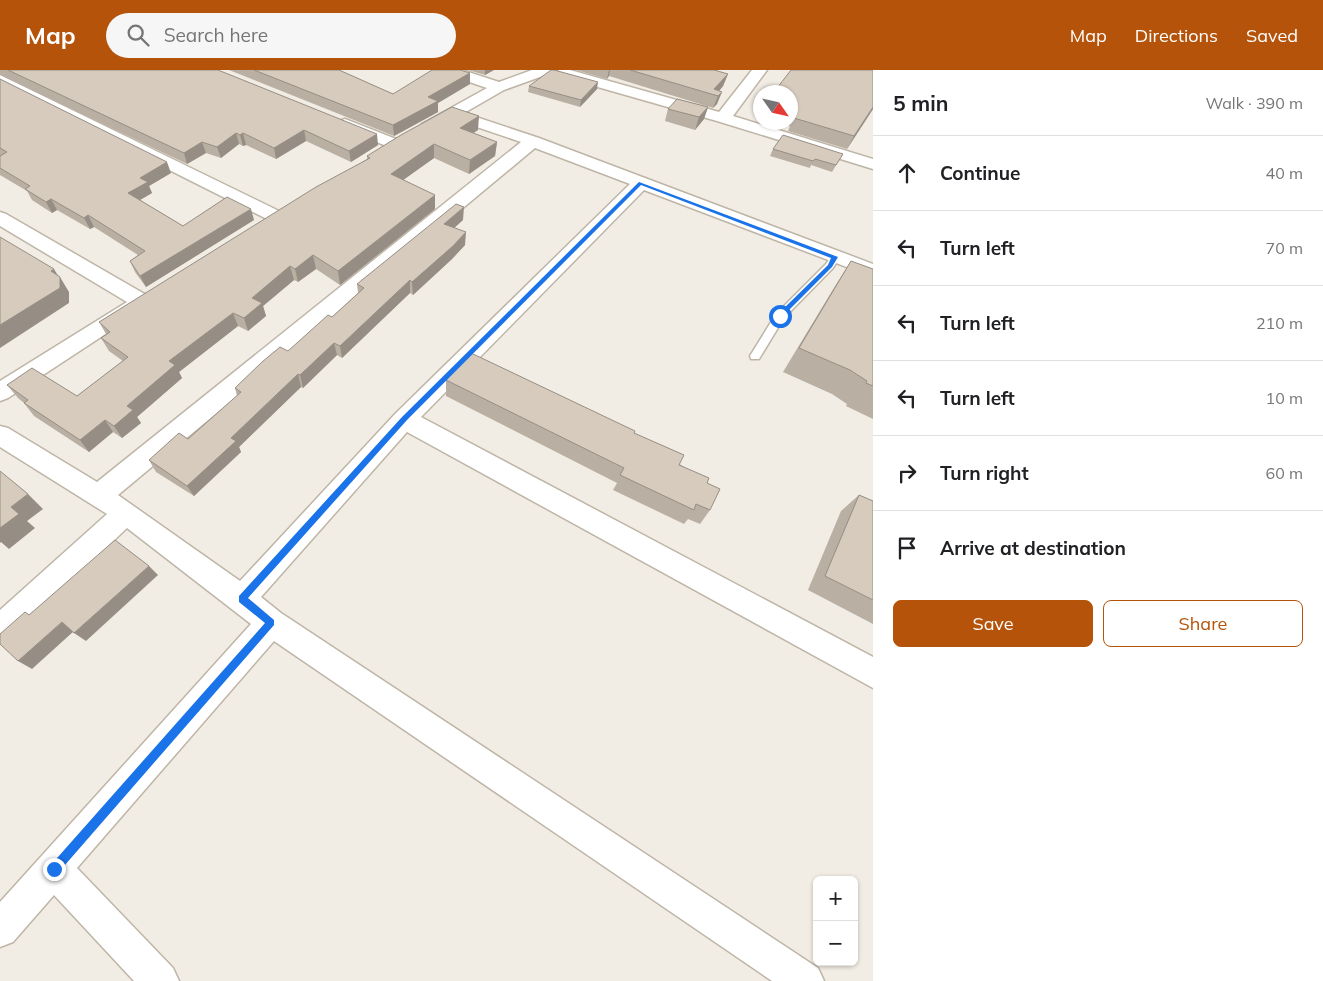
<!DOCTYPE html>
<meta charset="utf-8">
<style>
body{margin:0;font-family:Mulish,sans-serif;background:#f6f6f6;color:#202124}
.controls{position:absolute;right:15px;bottom:15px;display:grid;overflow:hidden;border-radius:8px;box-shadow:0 1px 4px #0004}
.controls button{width:45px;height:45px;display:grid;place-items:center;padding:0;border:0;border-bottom:1px solid #e0e0e0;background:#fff;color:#202124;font:25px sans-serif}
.compass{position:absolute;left:753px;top:15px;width:45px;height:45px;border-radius:50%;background:#fff;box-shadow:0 1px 4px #0004;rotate:124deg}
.stop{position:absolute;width:15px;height:15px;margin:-11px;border:4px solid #1a73e8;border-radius:50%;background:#fff}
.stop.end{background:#1a73e8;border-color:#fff;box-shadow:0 1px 5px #0008}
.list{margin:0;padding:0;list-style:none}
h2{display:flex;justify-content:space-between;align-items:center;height:65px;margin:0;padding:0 20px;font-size:21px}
h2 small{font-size:16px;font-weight:400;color:#757577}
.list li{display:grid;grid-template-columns:32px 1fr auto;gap:15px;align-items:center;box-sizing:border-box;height:75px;padding:0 20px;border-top:1px solid #e0e0e0}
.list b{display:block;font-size:19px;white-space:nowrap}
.list em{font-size:16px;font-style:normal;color:#757577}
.actions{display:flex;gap:10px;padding:15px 20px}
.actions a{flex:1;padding:11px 0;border:1px solid #b45309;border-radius:8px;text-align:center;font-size:18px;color:#b45309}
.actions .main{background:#b45309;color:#fff}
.icon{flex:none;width:28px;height:28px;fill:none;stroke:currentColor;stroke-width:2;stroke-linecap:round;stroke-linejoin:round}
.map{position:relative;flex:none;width:873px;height:911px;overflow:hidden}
header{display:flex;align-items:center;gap:30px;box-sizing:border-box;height:70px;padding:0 25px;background:#b45309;color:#fff}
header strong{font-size:24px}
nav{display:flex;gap:28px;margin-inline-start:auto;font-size:18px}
.search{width:350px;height:45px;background:#f6f6f6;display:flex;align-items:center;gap:12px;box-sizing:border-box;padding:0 18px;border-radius:28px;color:#757577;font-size:19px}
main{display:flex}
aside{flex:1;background:#fff}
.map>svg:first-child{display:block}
</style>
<header>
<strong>Map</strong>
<div class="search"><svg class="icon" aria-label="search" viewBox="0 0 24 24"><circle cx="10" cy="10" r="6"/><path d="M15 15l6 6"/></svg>Search here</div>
<nav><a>Map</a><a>Directions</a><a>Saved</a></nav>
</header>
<main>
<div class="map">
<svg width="873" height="911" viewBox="0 0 873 911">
<rect width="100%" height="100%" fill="#f2ede4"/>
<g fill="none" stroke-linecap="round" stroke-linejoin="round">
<defs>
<path id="lane" d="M835,184L840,187L833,198L784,248L759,289H751L750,286L776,244L826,194L832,185Z"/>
<g id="street">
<path d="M441,0H462L499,12L532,0H553L551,3L504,20L464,43L539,68L873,194V207L644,120L421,347L873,587V618L407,362L261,527L281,543L818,898L824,911H772L274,571L77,798L173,898L179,911H134L54,825L13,872L0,877V832L251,554L127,458L10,569L0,573V540L107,444L0,377V356L8,358L97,412L521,72L453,49L434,60H422L420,57L422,54L487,18L443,3ZM535,78L630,114L396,343L240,511L118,425Z"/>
<path d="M559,0H570L719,42L752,0H767L733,46L873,89V99L717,51L559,6L557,3Z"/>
<path d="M0,5L283,143L286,147L283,151L277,152L271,151L0,15Z"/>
<path d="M345,49L401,71L403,74L401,77H389L339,57L337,54L339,51Z"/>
<path d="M0,142L6,144L148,226L151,231L148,236L142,238L139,242L8,328L0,331V311L127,232L0,156Z"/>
</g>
</defs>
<use href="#lane" stroke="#beb5a7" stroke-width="3"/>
<use href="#street" stroke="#beb5a7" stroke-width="3"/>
<use href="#lane" fill="#fff" fill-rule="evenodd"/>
<use href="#street" fill="#fff" fill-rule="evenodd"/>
</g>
<g fill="#b9afa3">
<path d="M0,0H218L378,75L351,92L306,71L276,89L246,75L243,76L239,74L221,88L206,83L187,94L0,5Z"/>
<path d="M229,0H339L393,24L470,3V14L438,33V42L394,66Z"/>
<path d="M468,0H494L485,5Z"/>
<path d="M576,0H718L717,1L728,4L723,16L719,21L717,34L713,38L609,6L607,9Z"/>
<path d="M0,9L171,103L149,116L152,123L140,130L183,156L254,150L146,217L135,202L130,191L138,185L94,157L90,159L57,140L52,143L32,130L27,121L0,105Z"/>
<path d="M529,16L597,19L580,37L528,22Z"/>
<path d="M790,22L873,39L847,79L788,61L790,56L776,52H790Z"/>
<path d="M708,37L704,49L695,60L665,51L668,39Z"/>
<path d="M478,60L473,63L497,72L495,86L469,104L434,88L403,110L435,139L340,215L316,199L298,212L294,210L263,236L266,246L248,261L238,256L179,302L182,308L137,347L141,353L122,368L113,362L89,382L34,346L24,333L18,328L7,315L77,326L123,291L109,281L101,268L106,264L99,252L367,89V86Z"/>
<path d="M773,79L843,84L832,102L811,95L810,98L770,86Z"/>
<path d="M463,150L454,158L465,175L452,189L413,225L410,223L342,288L337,285L303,318L301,317L239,377L241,382L194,426L156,402L149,390L188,369L237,326L235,318L288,281L332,247L358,223L357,214Z"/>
<path d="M851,191L873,199V349L846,336L847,334L832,324L783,302L835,216Z"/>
<path d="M446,310L635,363L707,413L710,440L700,454L688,449L684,454L613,420L617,413L446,326Z"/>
<path d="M859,425L873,431V554L808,520L841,441Z"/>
</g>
<g fill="#968e84">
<path d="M485,0H494L485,5Z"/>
<path d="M609,0H610L609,6L607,9Z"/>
<path d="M470,3V14L438,33V42L394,66L393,55L428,27Z"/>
<path d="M728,4L723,16L715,26L714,19Z"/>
<path d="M598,12L597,19L580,37L581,30Z"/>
<path d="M722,22L717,34L713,38L718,26Z"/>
<path d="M708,37L704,49L695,60L699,47Z"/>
<path d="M873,37V39L847,79L854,66Z"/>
<path d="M479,46L478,60L460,72V58Z"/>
<path d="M304,60L306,71L276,89L274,78Z"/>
<path d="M236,63L239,74L221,88L217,77Z"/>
<path d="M243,63L246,75L243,76L240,65Z"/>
<path d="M377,64L378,75L351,92L349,81Z"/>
<path d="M202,72L206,83L187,94L184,83Z"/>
<path d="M497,72L495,86L469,104L470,90Z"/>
<path d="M434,74V88L392,118L391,104Z"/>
<path d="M167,92L171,103L149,116L152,123L133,134L128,123L140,108Z"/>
<path d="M435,125V139L340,215L338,201Z"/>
<path d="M51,129L57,140L52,143L46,132Z"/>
<path d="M464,137L463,150L444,167V154Z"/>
<path d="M251,139L254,150L146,217L140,206Z"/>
<path d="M88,145L94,157L90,159L84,148Z"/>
<path d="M466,162L465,175L452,189L413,225L412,212Z"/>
<path d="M313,185L316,199L298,212L295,199Z"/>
<path d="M290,196L294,210L263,236L266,246L248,261L244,248L252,228Z"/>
<path d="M54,199L60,209V207L69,222V233L0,278V255L51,201Z"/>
<path d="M410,210V223L342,288L340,276Z"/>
<path d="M233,243L238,256L179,302L182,308L137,347L141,353L122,368L114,356L127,336L169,291Z"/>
<path d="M334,273L337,285L303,318L300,305Z"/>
<path d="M298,304L301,317L239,377L241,382L194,426L187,416L231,368Z"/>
<path d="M105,350L113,362L89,382L80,370Z"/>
<path d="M28,424L43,439L27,451L35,458L9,479L1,472L0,473V458L11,437Z"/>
<path d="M149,496L158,505L86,571L74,563Z"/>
<path d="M62,552L74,561L32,599L18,591Z"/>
</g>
<g fill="#d7cbbd" stroke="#968e84">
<path d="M8,0H218L377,64L349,81L304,60L274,78L243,63L240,65L236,63L217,77L202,72L184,83Z"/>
<path d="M254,0H339L393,24L432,0H460L470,3L428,27L438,31L393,55Z"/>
<path d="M551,0H554L598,12L581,30L529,16Z"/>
<path d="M630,0H714L728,4L714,19L722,22L718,26Z"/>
<path d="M791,0H873V37L854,66L794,48L796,44L790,42V22H774Z"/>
<path d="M0,9L167,92L140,108L148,112L128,123L183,156L227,127L251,139L140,206L130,191L145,181L88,145L84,148L51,129L46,132L25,119L30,116L0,98V86L7,82L0,78Z"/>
<path d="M677,29L708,37L699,47L668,39Z"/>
<path d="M452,37L479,46L460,58L497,72L470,90L434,74L391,104L435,125L338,201L313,185L295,199L290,196L252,228L262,233L244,248L233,243L169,291L175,295L127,336L133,340L114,356L105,350L80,370L24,333L28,330L7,315L32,298L77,326L128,287L101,268L110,262L99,252L316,117L370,88L367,86L401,65Z"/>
<path d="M783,65L843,84L836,95L815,89L813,91L773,79Z"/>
<path d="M456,134L464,137L444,154L466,162L453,176L412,212L410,210L340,276L334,273L300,305L298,304L231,368L236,371L187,416L149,390L179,363L188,369L241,322L235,318L262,292L280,277L288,281L328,245L332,247L364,218L357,214Z"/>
<path d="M0,167L54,199L51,201L60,207V218L0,255Z"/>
<path d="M851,191L873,199V316L866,313L867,311L850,300L799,278Z"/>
<path d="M471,283L635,361L634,363L684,385L679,395L709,408L707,413L720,419L710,440L696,434L694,440L620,405L624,398L446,310Z"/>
<path d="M0,401L28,424L11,437L19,444L0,458Z"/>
<path d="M859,425L873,431V530L825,506Z"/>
<path d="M115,470L149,496L74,563L62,552L18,591L0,574V564L25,542L29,545Z"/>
</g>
<path fill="#1a73e8" d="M639,112L838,187L832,197L782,247H778V244L828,195L831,188L641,115L407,350L248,528L274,550V555L58,803L54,805L50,803L49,799L50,796L265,553L239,532V526L402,347Z"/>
</svg>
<div class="controls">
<button>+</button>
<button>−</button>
</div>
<svg class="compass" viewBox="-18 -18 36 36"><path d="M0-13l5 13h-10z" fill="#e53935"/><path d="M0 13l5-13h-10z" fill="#757577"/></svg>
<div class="stop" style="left:780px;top:246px"></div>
<div class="stop end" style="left:54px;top:799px"></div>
</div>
<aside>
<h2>5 min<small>Walk · 390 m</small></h2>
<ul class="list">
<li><svg class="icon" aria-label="ahead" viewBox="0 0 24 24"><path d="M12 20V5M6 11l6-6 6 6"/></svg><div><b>Continue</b></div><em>40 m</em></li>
<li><svg class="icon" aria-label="left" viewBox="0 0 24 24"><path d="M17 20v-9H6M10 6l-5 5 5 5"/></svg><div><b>Turn left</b></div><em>70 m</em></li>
<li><svg class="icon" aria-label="left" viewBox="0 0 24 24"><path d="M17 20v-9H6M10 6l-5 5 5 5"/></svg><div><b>Turn left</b></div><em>210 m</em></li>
<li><svg class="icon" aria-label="left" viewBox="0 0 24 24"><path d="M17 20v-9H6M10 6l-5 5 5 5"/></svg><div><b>Turn left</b></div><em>10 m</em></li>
<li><svg class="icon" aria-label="right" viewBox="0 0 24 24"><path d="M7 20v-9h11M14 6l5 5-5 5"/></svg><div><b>Turn right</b></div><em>60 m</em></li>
<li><svg class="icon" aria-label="arrive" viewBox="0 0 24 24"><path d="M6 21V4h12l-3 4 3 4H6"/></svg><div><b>Arrive at destination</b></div></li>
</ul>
<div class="actions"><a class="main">Save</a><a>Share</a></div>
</aside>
</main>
